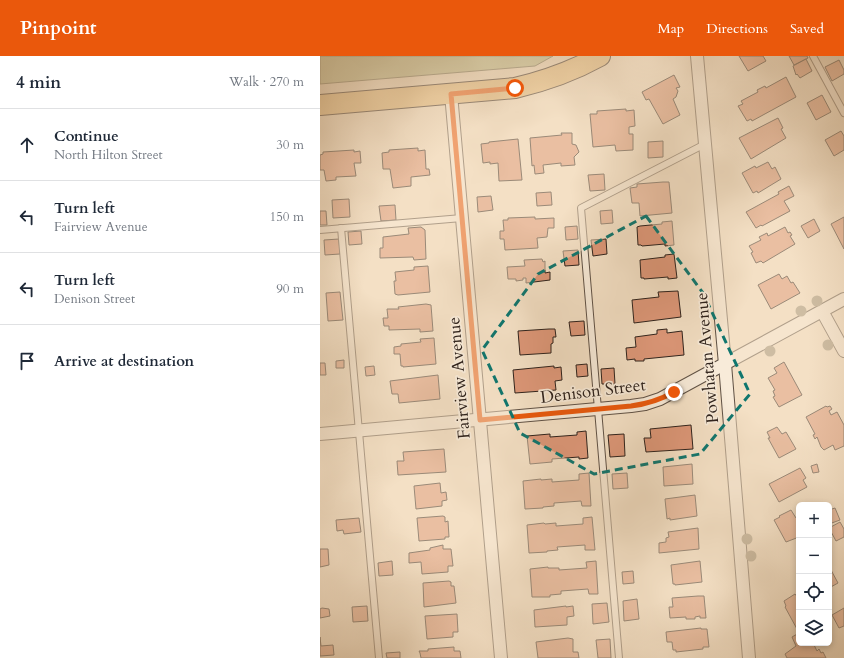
<!DOCTYPE html>
<meta charset="utf-8">
<style>
body{margin:0;font-family:Cardo,serif;background:#f2f2f3;color:#1f2937}
.controls{position:absolute;right:12px;bottom:12px;display:grid;overflow:hidden;border-radius:6px;box-shadow:0 2px 6px #0003}
.controls button{width:36px;height:36px;display:grid;place-items:center;padding:0;border:0;border-bottom:1px solid #e0e1e3;background:#fff;color:#1f2937;font:20px sans-serif}
.stop{position:absolute;width:12px;height:12px;margin:-9px;border:3px solid #ea580c;border-radius:50%;background:#fff}
.stop.end{background:#ea580c;border-color:#fff;box-shadow:0 1px 4px #0008}
.list{margin:0;padding:0;list-style:none}
h2{display:flex;justify-content:space-between;align-items:center;height:52px;margin:0;padding:0 16px;font-size:17px}
h2 small{font-size:13px;font-weight:400;color:#747a83}
.list li{display:grid;grid-template-columns:26px 1fr auto;gap:12px;align-items:center;box-sizing:border-box;height:72px;padding:0 16px;border-top:1px solid #e0e1e3}
.list b{display:block;font-size:15px;white-space:nowrap}
.list p{margin:0;font-size:13px;white-space:nowrap;color:#747a83}
.list em{font-size:13px;font-style:normal;color:#747a83}
.icon{flex:none;width:22px;height:22px;fill:none;stroke:currentColor;stroke-width:2;stroke-linecap:round;stroke-linejoin:round}
.map{position:relative;flex:none;width:524px;height:602px;overflow:hidden}
header{display:flex;align-items:center;gap:24px;box-sizing:border-box;height:56px;padding:0 20px;background:#ea580c;color:#fff}
header strong{font-size:19px}
nav{display:flex;gap:22px;margin-inline-start:auto;font-size:14px}
main{display:flex}
aside{flex:1;background:#fff}
.map>svg:first-child{display:block}
</style>
<header>
<strong>Pinpoint</strong>
<nav><a>Map</a><a>Directions</a><a>Saved</a></nav>
</header>
<main>
<aside>
<h2>4 min<small>Walk · 270 m</small></h2>
<ul class="list">
<li><svg class="icon" aria-label="ahead" viewBox="0 0 24 24"><path d="M12 20V5M6 11l6-6 6 6"/></svg><div><b>Continue</b><p>North Hilton Street</p></div><em>30 m</em></li>
<li><svg class="icon" aria-label="left" viewBox="0 0 24 24"><path d="M17 20v-9H6M10 6l-5 5 5 5"/></svg><div><b>Turn left</b><p>Fairview Avenue</p></div><em>150 m</em></li>
<li><svg class="icon" aria-label="left" viewBox="0 0 24 24"><path d="M17 20v-9H6M10 6l-5 5 5 5"/></svg><div><b>Turn left</b><p>Denison Street</p></div><em>90 m</em></li>
<li><svg class="icon" aria-label="arrive" viewBox="0 0 24 24"><path d="M6 21V4h12l-3 4 3 4H6"/></svg><div><b>Arrive at destination</b></div></li>
</ul>
</aside>
<div class="map">
<svg width="524" height="602" viewBox="0 0 524 602">
<rect width="100%" height="100%" fill="#f4e0c5"/>
<filter id="stains"><feTurbulence type="fractalNoise" baseFrequency=".005" numOctaves="4"/><feColorMatrix values="0 0 0 0 .2 0 0 0 0 .09 0 0 0 0 .02 0 0 0 .5 -.17"/></filter>
<radialGradient id="worn" r=".72"><stop offset=".6" stop-color="#630" stop-opacity="0"/><stop offset="1" stop-color="#630" stop-opacity=".3"/></radialGradient>
<path fill="#c0c191" stroke="#777256" d="M0,0H233L215,10L0,28Z"/>
<g fill="#dd9778" stroke="#2e221c">
<path d="M419,0H443L446,5L428,15Z"/>
<path d="M469,0H487L488,2L474,9Z"/>
<path d="M486,3L492,15L480,22L477,18L476,19L473,10Z"/>
<path d="M519,4L524,14V18L512,25L505,11Z"/>
<path d="M354,19L360,31L356,32L358,35L356,41L353,43L360,59L343,68L329,43L326,44L322,36Z"/>
<path d="M466,21L476,41L432,65L431,63L427,65L418,50L423,48L421,45L438,36L437,34L445,30L446,32Z"/>
<path d="M502,39L511,56L496,64L487,47Z"/>
<path d="M306,53V55L314,54L315,70L309,71V78H313V94L296,95L295,89L273,91L270,58H277V55Z"/>
<path d="M458,62L463,72L461,73L466,82L431,103L419,82Z"/>
<path d="M521,75L524,80V94L514,100L505,84Z"/>
<path d="M241,77H252V88L256,89L259,96L254,101L255,109L241,110V107L223,109L224,117L215,118L214,109L212,110L210,82L242,79Z"/>
<path d="M198,83L202,124L179,125L178,107L170,108V106L163,107L161,88L169,87V86Z"/>
<path d="M343,85V101L328,102V86Z"/>
<path d="M98,92V95L105,94L106,113H109L110,119L91,121V130L73,132L70,113H63L62,97L69,96V94Z"/>
<path d="M34,94V96L40,95L41,107H34L36,120L16,121V124L6,125L4,114H0V99L3,98V96Z"/>
<path d="M448,106L452,113L455,111L461,123L438,137L437,135L433,137L422,117L435,110L436,112Z"/>
<path d="M284,118L285,134L270,135L268,119Z"/>
<path d="M343,126H349L352,157L320,160L319,147H312L310,132L317,131V128Z"/>
<path d="M469,130L474,140L464,145L470,155L442,170L441,169L436,172L426,156L459,138L458,136Z"/>
<path d="M231,136L232,149L217,150L216,137Z"/>
<path d="M171,140L173,154L158,156L157,141Z"/>
<path d="M29,143L30,161L13,162L12,144Z"/>
<path d="M75,149L76,164L61,165L59,150Z"/>
<path d="M292,154L293,167L281,168L280,155Z"/>
<path d="M0,155H6L7,169H0Z"/>
<path d="M215,161V163L234,162V172H228L227,181L217,182L218,192L185,194L184,183H180V175H184L183,164H188V162Z"/>
<path d="M524,161V193L511,168Z"/>
<path d="M494,163L500,175L488,182L481,170Z"/>
<path d="M352,165L354,189L345,190V188L322,190L321,189H318L317,171L320,170L342,168V166Z"/>
<path d="M257,170L258,183L246,184L245,171Z"/>
<path d="M101,171L105,174L106,203L94,204L93,201L60,202V192H63V181L89,178L88,172Z"/>
<path d="M465,171L468,177L470,176L472,179L470,180L475,188L443,207L441,205L436,207L431,197L433,196L429,190L441,184L439,181L447,177L448,180Z"/>
<path d="M41,175L42,188L29,189L28,176Z"/>
<path d="M19,183L20,198L5,199L4,184Z"/>
<path d="M286,183L287,198L273,200L271,184Z"/>
<path d="M258,194L259,209L245,210L243,195Z"/>
<path d="M354,198L357,222L348,223V221L324,223V222H321L320,204L345,201V199Z"/>
<path d="M222,203L223,206L225,205V217L230,216V224L206,227V222H203V224L196,225V223H188L187,211L205,210L204,204Z"/>
<path d="M108,210L110,236L78,239L75,238L74,225H76L75,216L94,214V211Z"/>
<path d="M459,218L462,223L467,220L471,227L473,226L480,237L451,253L438,229Z"/>
<path d="M358,235L361,261L314,267L312,244L339,241L338,236Z"/>
<path d="M20,236L23,264L8,265L6,237Z"/>
<path d="M106,248L111,249L113,275L100,276V273L69,274V270H64L63,262H68L67,253H79L78,251Z"/>
<path d="M264,265L265,279L251,280L249,266Z"/>
<path d="M229,273H235L236,281H233V287L231,288V297L200,299L198,275Z"/>
<path d="M347,273V277L362,275L364,299L324,303V305H315V303L307,304L306,292L316,291L315,281L337,278V274Z"/>
<path d="M114,282L116,308L83,311V310H81L80,298H74V291L81,290V288L101,286L100,283Z"/>
<path d="M24,304V312H16V305Z"/>
<path d="M464,306L482,339L459,351L453,341L455,340L453,335L455,334L448,322L457,317L454,312Z"/>
<path d="M0,307H5L6,319H0Z"/>
<path d="M267,308L268,320L257,321L256,309Z"/>
<path d="M54,310L55,319L46,320L45,311Z"/>
<path d="M234,310V312L241,311L242,324L235,325L236,334L195,337L193,314Z"/>
<path d="M294,312L295,328H282L281,313Z"/>
<path d="M118,319L120,343L79,347L78,338H72L70,325Z"/>
<path d="M506,350L507,351L510,350L512,353L509,355L511,359L517,356L524,369V390L515,394L513,389L504,394L501,391L497,381L495,383L493,379L495,378L486,361Z"/>
<path d="M371,369L373,393L326,396L324,382H331L330,373Z"/>
<path d="M457,371L462,378L466,376L476,393L459,402L448,382H450L447,376Z"/>
<path d="M266,375L268,402L259,403V401L232,403V406L210,408L207,380L230,378V381L257,379V376Z"/>
<path d="M304,378L305,400L290,401L288,379Z"/>
<path d="M124,393L126,416L78,419L77,405H84L83,396Z"/>
<path d="M372,408L373,428L344,430L343,411Z"/>
<path d="M497,408L499,416L493,417L491,410Z"/>
<path d="M480,412L486,422L483,424L487,431L459,446L449,428Z"/>
<path d="M269,417L271,450H262L261,445L234,447V450L223,451V452L205,453L203,425L221,423V424L232,423V426L259,424V418Z"/>
<path d="M307,417L308,432L293,433L292,418Z"/>
<path d="M120,427L121,437L126,436L127,444L122,445V450L96,453L94,430Z"/>
<path d="M375,439L377,460L350,464V462L347,463L345,443Z"/>
<path d="M515,452L520,464L509,468V454Z"/>
<path d="M471,454L476,462L479,460V481L466,486L454,464L460,461L459,460Z"/>
<path d="M123,460L125,461V466L128,465L129,481H125V483L99,485L97,462Z"/>
<path d="M272,461L275,494H265V489L237,491L238,494L227,495V496L209,497L207,469L224,467L225,468L236,467V470L263,468V462Z"/>
<path d="M39,462L41,476L24,478L23,474L17,475L16,464Z"/>
<path d="M520,466L524,473V481L516,485L509,472Z"/>
<path d="M378,472L379,493L339,497V487L346,486V482L349,481L348,476Z"/>
<path d="M123,489V493H131L133,510H128V516L102,518L101,506L89,507V497L110,494V492Z"/>
<path d="M0,493H8L9,509L0,511Z"/>
<path d="M72,505L73,519L59,520L58,507Z"/>
<path d="M276,505L278,538H269L268,533L241,535V538L230,539V541H212L210,513L228,511V512H239V514L267,512L266,506Z"/>
<path d="M380,505L382,526L355,529V528H353L351,509Z"/>
<path d="M511,514L518,527L509,532V515Z"/>
<path d="M313,515L314,527L303,528L302,516Z"/>
<path d="M129,525L131,526V530H134L136,547L104,551L103,527Z"/>
<path d="M475,538L479,543V572L477,573L465,551L466,550L464,545Z"/>
<path d="M378,540H384L386,562H380V560L375,561V563H366V561L350,562L349,551H353L352,542Z"/>
<path d="M317,543L319,563L304,565L303,545Z"/>
<path d="M287,547L289,566L273,568L272,548Z"/>
<path d="M47,550L48,565L33,566L32,551Z"/>
<path d="M246,550V551L253,550L254,560L247,561V569L215,571L214,554Z"/>
<path d="M2,552L9,553L10,560L0,562V553Z"/>
<path d="M524,552V570L519,572L512,559Z"/>
<path d="M137,558L138,576H133V581L107,583L105,560Z"/>
<path d="M381,572V573H387L389,591H383V593L356,596V594H353L352,586H347L346,576Z"/>
<path d="M479,577V587H493L497,595L499,593L501,597L503,596L506,602H467L465,598L476,590L472,581Z"/>
<path d="M0,581L1,590L13,589L14,599L0,600Z"/>
<path d="M248,582L253,583V596H258L259,602H218L216,586Z"/>
<path d="M290,583L291,602H278L276,584Z"/>
<path d="M134,591V595H140L141,602H101L100,597L99,595H108V593Z"/>
<path d="M80,596V602H67L66,597Z"/>
</g>
<g fill="none" stroke-linecap="round" stroke-linejoin="round">
<defs>
<g id="service">
<path d="M493,0L524,57"/>
<path d="M21,172L59,602"/>
<path d="M0,174L142,162"/>
<path d="M299,602L261,152L385,88"/>
</g>
<g id="minor">
<path d="M377,0L405,308L429,602"/>
<path d="M131,38L181,602"/>
<path d="M502,255L524,295"/>
<path d="M0,378L311,350L325,348L340,343L524,243"/>
</g>
<path id="primary" d="M0,49L195,32C225,25 253,15 280,0"/>
</defs>
<use href="#service" stroke="#605246" stroke-width="8"/>
<use href="#minor" stroke="#605246" stroke-width="14"/>
<use href="#primary" stroke="#2e221c" stroke-width="22"/>
<use href="#service" stroke="#f8ebd9" stroke-width="6"/>
<use href="#minor" stroke="#f8ebd9" stroke-width="12"/>
<use href="#primary" stroke="#eac082" stroke-width="20"/>
</g>
<g fill="#9f927b">
<circle cx="497" cy="245" r="5.5"/>
<circle cx="481" cy="255" r="5.5"/>
<circle cx="508" cy="289" r="5.5"/>
<circle cx="450" cy="295" r="5.5"/>
<circle cx="427" cy="483" r="5.5"/>
<circle cx="431" cy="500" r="5.5"/>
</g>
<g fill="none" stroke-linecap="round" stroke-linejoin="round">
<path stroke="#ea580c" stroke-width="5" d="M195,32L131,38L160,364L311,350C327,348 340,344 354,336"/>
</g>
<path d="M0 0H524V602H0ZM326,160L383,237L430,338L380,398L274,418L200,377L162,294L218,218Z" fill="#f4e0c5" fill-opacity=".55" fill-rule="evenodd"/>
<path fill="none" stroke="#0f766e" stroke-width="3" stroke-dasharray="8 5" stroke-linejoin="round" d="M326,160L383,237L430,338L380,398L274,418L200,377L162,294L218,218Z"/>
<g text-anchor="middle" dominant-baseline="central" stroke-width="3.5" stroke-linejoin="round" paint-order="stroke">
<g font-size="17" fill="#2e221c" stroke="#f8ebd9">
<text transform="translate(387 302) rotate(-95)">Powhatan Avenue</text>
<text transform="translate(139 322) rotate(-95)">Fairview Avenue</text>
<text transform="translate(273 335) rotate(-7)">Denison Street</text>
</g>
</g>
<rect width="100%" height="100%" filter="url(#stains)"/>
<rect width="100%" height="100%" fill="url(#worn)"/>
</svg>
<div class="controls">
<button>+</button>
<button>−</button>
<button><svg class="icon" aria-label="locate" viewBox="0 0 24 24"><circle cx="12" cy="12" r="6"/><path d="M12 2v4M12 18v4M2 12h4M18 12h4"/></svg></button>
<button><svg class="icon" aria-label="layers" viewBox="0 0 24 24"><path d="M12 4l9 5-9 5-9-5zM3 14l9 5 9-5"/></svg></button>
</div>
<div class="stop" style="left:195px;top:32px"></div>
<div class="stop end" style="left:354px;top:336px"></div>
</div>
</main>
